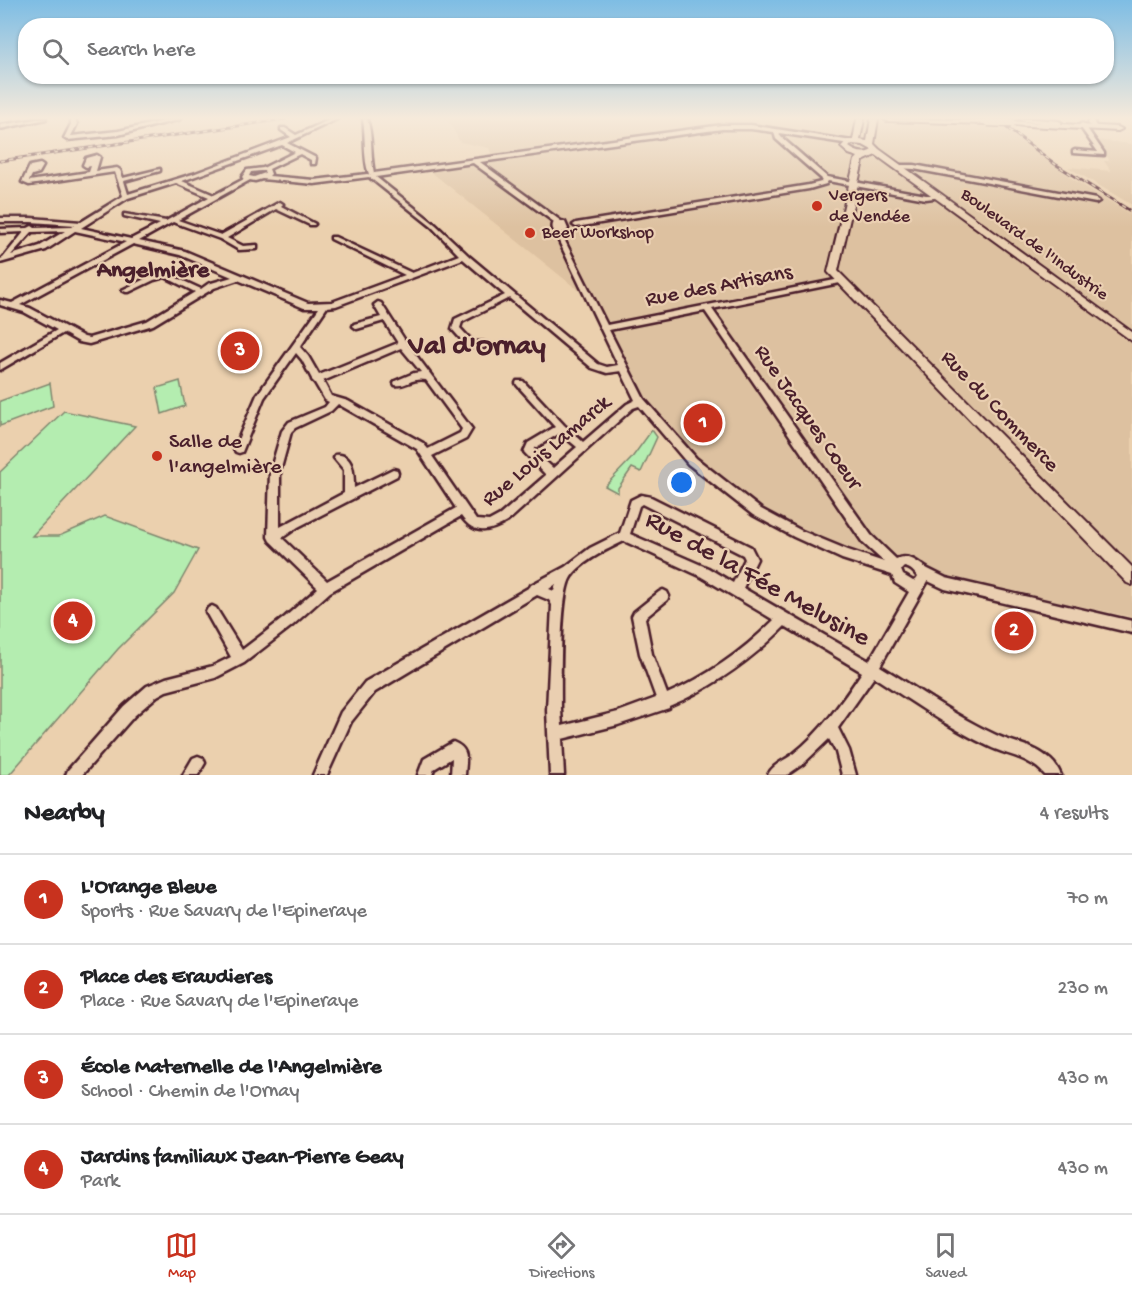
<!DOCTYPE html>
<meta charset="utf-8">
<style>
body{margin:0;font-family:"Gochi Hand",sans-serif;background:#f6f6f6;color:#202124}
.you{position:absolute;left:682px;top:483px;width:21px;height:21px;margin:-15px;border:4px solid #fff;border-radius:50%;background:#1a73e8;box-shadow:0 0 0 9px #1a73e833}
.badge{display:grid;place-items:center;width:39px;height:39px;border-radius:50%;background:#c8321e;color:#fff;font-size:20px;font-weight:700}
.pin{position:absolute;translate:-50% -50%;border:3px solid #fff;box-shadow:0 2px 6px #0006}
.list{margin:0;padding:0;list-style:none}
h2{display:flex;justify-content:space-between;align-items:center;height:78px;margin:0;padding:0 24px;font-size:26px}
h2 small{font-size:20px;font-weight:400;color:#757577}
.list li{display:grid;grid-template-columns:39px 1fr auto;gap:18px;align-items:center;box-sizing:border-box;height:90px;padding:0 24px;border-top:2px solid #e0e0e0}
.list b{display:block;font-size:22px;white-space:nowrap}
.list p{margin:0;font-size:20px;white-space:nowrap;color:#757577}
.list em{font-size:20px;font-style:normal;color:#757577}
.icon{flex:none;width:33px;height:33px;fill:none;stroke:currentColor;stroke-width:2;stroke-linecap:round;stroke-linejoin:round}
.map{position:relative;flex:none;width:1132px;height:775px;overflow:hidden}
.search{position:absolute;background:#fff;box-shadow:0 2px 4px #0004;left:18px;right:18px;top:18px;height:66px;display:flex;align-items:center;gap:15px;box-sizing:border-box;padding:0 21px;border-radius:24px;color:#757577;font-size:22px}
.sheet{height:438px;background:#fff}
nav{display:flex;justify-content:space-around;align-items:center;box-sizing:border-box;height:84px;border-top:2px solid #e0e0e0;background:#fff;font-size:16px;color:#757577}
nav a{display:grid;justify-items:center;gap:3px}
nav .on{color:#c8321e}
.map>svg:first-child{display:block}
</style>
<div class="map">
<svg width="1132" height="775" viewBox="0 0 1132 775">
<rect width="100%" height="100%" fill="#ebd0ae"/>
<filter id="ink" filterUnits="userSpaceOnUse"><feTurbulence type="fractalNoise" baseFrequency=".0167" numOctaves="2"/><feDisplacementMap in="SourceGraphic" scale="12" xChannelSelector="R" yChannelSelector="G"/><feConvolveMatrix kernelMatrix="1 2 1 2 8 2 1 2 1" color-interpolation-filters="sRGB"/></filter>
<g filter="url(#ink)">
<g fill="#ddc1a0">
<path d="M448,119H991L1073,179L1132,215V617L879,564L749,507L666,431L588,298L425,167L493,159L489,148L460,142Z"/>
<path d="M1096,140L1132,144V205L1068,167L1111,171L1104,161H1110Z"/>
</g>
<g fill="#b4edb0" stroke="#7f866e" stroke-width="1.5">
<path d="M180,381L185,406L162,414L157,388Z"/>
<path d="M50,383L53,406L0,426V401Z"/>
<path d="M64,411L135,426L32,536H59L105,516L198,550L174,593L118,649L9,775H0V472Z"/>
<path d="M652,430L657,437L641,472L632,468L618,488V493L605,486L631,459Z"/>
</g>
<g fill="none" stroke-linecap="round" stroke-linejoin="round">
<defs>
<g id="street">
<path d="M37,119H46L0,129V125Z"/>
<path d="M71,119H75L77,124L71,136L118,131L173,119H181L118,135L67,140L64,138L71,124Z"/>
<path d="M331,119H337L287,143L316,158L315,164H311V160L300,154L269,169L271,174L269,176L314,180L367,174L372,175L369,174C363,160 366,136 363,119H367C373,136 370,156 374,173L722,125H751L852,141V143L850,144L779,133L781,137L827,177L926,195H941V197L926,199L828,181L826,184L809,189L576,227L573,225L576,223L809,185L821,182L822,179L776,139L774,132L751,129H722L480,162L561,221L565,222L568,229C562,237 548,232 554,222L473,163L376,177L436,225L470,257L598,364L607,367L618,365L557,237L558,236L560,235L563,237L607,325L840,279H843L844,281L840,283L712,309L871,535L896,559C909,553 918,563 928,569C934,572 940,575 946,578L1132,621V633L945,589L928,581L880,666C918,689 955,716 996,735C1012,743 1033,745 1047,757C1053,761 1058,768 1061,775H1045C1030,757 1008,756 988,746C948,727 911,701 874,677L838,728L849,750L856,775H842L836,752L829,739L803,764L787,775H768C772,765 784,761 793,754C821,732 842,702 862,672L785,626C751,660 714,687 669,706V708L618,725L562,739L564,775H550L547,710L552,605L549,600L537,595L375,692L351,722L327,775H313L341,712L365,682L530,587L531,585L565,567L590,548L620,533L631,500L641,495L651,497L751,547L757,559L743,588L869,661L909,592L895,583L892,575L842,559L794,537L753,515L688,464L639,406L633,408L508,521C489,532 475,536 461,516L330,592L293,625L244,663L215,678L166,691L157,696L134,716L82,775H66L68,770L124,706L147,686L166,678L213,666L231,657L208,616L206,612L208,608L212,606L216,608L242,650L285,617L318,588L270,541L268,537L270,472L282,431L289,422L325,407L329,402L325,400L315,383L312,380V379L302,360L296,353L264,398L242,452L239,453L236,452L234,449L257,395L319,308H304L238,280L214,288L153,325L89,344L79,342L63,333L0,370V363L57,330L24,312L0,305V300L12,303L126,242L75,231L46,250L0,263V259L3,258L24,232L0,233V229L28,228L32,226L35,228L72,227L75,225L31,222H0V218H31L81,222L123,196L115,172L29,185L22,182L30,166L40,164L43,166L39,173L32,175L29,181L89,172L91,166L86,167L83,165L86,158L97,155L100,157L96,171L117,168L120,170L123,178L160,169V171L124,181L128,194L193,174L291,137L281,130V128H285L296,135ZM282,145L295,152L263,168L247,170L242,177L244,179L214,195L182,181ZM260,171H264L265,173L254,177L249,176L251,172ZM369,177L432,227L459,255L412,273L335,237H331V239L405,275L332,302L308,303L185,251L139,241L173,222L220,239L239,250L257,249V245L243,246L227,238L276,209L310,225H314L315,224L281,206L283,204L280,202L221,235L178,220L250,180L255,181L262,179L314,184ZM176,183L209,197L166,221L124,214V216L160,224L131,239L81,228L128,198ZM65,231L40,246L11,255L32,232ZM133,244L180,255L232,277L208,284L201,289L166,273L149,277L122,290L126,292H129L154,280L165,277L195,292L147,321L89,338L84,337L30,308L20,305ZM463,259L505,295L455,319L452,329L468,347L484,348L488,345L484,342H473L460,328L462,322L509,298L592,368L607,373L621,371L635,400L627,404L583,442L564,425L523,381H517L516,383L517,385L555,427L528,443L524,452L546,475L500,515L489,521L476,520L432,456L466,439L472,429L406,342L381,303L378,302L374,305L381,317L354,324L353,326L357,329L384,321L398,343L319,375L308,356L300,347L327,307L336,306ZM705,311L863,543L884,562L848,550L802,531L761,509L696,458L644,399L609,330ZM401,348L421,372L414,373L395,381L394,383L395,385C407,387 411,377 426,380L462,429L460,433L428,449L423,443L348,401L331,396L323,381ZM338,404L417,449L456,508L327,581L282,538L298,527L397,476L398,473L397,470L393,469L354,488C354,475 354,453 335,455L334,458L344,470V493L280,527V472L291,432L295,428L331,411ZM560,433L577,447L553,468L534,451L535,448ZM642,504L743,555L745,559L733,583L708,568L630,534L639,506ZM624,541L700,576L774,620C743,651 708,676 667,694L652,654L645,618L667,600L669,596L667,592L663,590L659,592L634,612L632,616L640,654L656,698L618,712L562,726L561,710C561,684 559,595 571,577C582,561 606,550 624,541ZM904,567C911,568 914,572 918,577L916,580L913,581L903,575L901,570ZM556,584L554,591L549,589Z"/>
<path d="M1020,119H1034L1059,121L1062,123L1059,125L1023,121Z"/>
<path d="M1090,119H1095L1094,123L1097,127L1096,128H1092L1088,123Z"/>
<path d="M1082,123L1084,124L1104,153V155L1073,153V151L1075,150L1098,152L1079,125Z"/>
<path d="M900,165H914L1096,199L1099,201L1096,203L914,169L898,168L897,167Z"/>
<path d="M453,742C470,749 466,759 465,775H451L452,758L434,769L432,775H418L424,759Z"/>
<path d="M198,756L203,758L205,763L198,775H183L193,758Z"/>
</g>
<g id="secondary">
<path d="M857,119H864L860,140L867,141L871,119H878L874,144L879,149L1132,332V341L876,155L863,161L838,271L1132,567V585L1127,583L828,272L855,160L858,157L849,154L841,147L847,140H853ZM852,144L863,145L872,150C864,155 856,152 849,147Z"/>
<path d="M884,119L988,120L992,122L988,124L887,121Z"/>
<path d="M1008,121L1118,127L1122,129L1118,131L1011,125L1007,123Z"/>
</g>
</defs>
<use href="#street" stroke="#4a1f2b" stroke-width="5"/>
<use href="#secondary" stroke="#4a1f2b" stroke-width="4"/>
<use href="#street" fill="#eacfb1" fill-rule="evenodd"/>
<use href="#secondary" fill="#eacfb1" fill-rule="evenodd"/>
<defs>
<g id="rail">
<path d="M995,119L1055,164L1132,212"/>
<path d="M0,161L285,119"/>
</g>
</defs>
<use href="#rail" stroke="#4a1f2b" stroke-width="3"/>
<use href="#rail" stroke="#eacfb1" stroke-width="1.5" stroke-dasharray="4.5" stroke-linecap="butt"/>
<defs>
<path id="secondary-bridge" d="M988,122L1011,123"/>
</defs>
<use href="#secondary-bridge" stroke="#4a1f2b" stroke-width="11" stroke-linecap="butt"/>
<use href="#secondary-bridge" stroke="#eacfb1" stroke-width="8"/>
</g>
</g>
<linearGradient id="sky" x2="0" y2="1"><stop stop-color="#7ebde4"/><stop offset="0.52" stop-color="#f6eadb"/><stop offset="1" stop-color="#f6eadb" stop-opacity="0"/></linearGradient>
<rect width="1132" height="227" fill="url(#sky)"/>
<g fill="#c8321e" stroke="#eacfb1" stroke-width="2">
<circle cx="817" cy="206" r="6"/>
<circle cx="530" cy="233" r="6"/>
<circle cx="157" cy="456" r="6"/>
</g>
<g text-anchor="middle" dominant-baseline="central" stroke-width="4.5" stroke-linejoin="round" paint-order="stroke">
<g font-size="18" fill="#4a1f2b" stroke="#eacfb1" text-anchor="start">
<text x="829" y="196">Vergers<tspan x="829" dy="21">de Vendée</tspan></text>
<text x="542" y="233">Beer Workshop</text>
</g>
<g font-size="18" fill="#4a1f2b" stroke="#eacfb1">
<text transform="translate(1034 245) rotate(36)">Boulevard de l'Industrie</text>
</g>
<g font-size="22" fill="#4a1f2b" stroke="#eacfb1">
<text transform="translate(719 287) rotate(-11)">Rue des Artisans</text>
<text transform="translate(999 412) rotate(46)">Rue du Commerce</text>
<text transform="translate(807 418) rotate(55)">Rue Jacques Coeur</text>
<text transform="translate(547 452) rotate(-40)">Rue Louis Lamarck</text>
</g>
<g font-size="22" fill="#4a1f2b" stroke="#eacfb1" text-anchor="start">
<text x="169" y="443">Salle de<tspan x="169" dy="25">l'angelmière</tspan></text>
</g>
<g font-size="24" font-weight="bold" fill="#4a1f2b" stroke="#eacfb1">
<text x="153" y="271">Angelmière</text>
</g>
<g font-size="27" fill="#4a1f2b" stroke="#eacfb1">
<text transform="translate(757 580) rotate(29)">Rue de la Fée Melusine</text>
</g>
<g font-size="28" font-weight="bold" fill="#4a1f2b" stroke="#eacfb1">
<text x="477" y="347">Val d'Ornay</text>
</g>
</g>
</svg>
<div class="you"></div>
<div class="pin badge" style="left:703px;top:423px">1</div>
<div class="pin badge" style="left:1014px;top:631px">2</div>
<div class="pin badge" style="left:240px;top:351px">3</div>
<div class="pin badge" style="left:73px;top:621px">4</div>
<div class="search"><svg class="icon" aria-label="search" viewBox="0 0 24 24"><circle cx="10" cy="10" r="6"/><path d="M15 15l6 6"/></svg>Search here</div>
</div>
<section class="sheet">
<h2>Nearby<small>4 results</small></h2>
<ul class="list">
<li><span class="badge">1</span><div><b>L'Orange Bleue</b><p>Sports · Rue Savary de l'Epineraye</p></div><em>70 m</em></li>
<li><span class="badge">2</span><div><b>Place des Eraudieres</b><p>Place · Rue Savary de l'Epineraye</p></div><em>230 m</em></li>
<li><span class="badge">3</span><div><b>École Maternelle de l'Angelmière</b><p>School · Chemin de l'Ornay</p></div><em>430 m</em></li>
<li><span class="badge">4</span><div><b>Jardins familiaux Jean-Pierre Geay</b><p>Park</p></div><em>430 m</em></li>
</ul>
</section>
<nav>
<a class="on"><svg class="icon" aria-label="map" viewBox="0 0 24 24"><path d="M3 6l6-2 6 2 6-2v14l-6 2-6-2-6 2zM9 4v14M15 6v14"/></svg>Map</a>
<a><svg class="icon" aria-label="directions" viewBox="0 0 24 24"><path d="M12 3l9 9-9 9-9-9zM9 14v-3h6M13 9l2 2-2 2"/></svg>Directions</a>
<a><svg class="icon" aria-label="saved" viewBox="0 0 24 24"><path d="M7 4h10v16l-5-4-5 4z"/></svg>Saved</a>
</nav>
